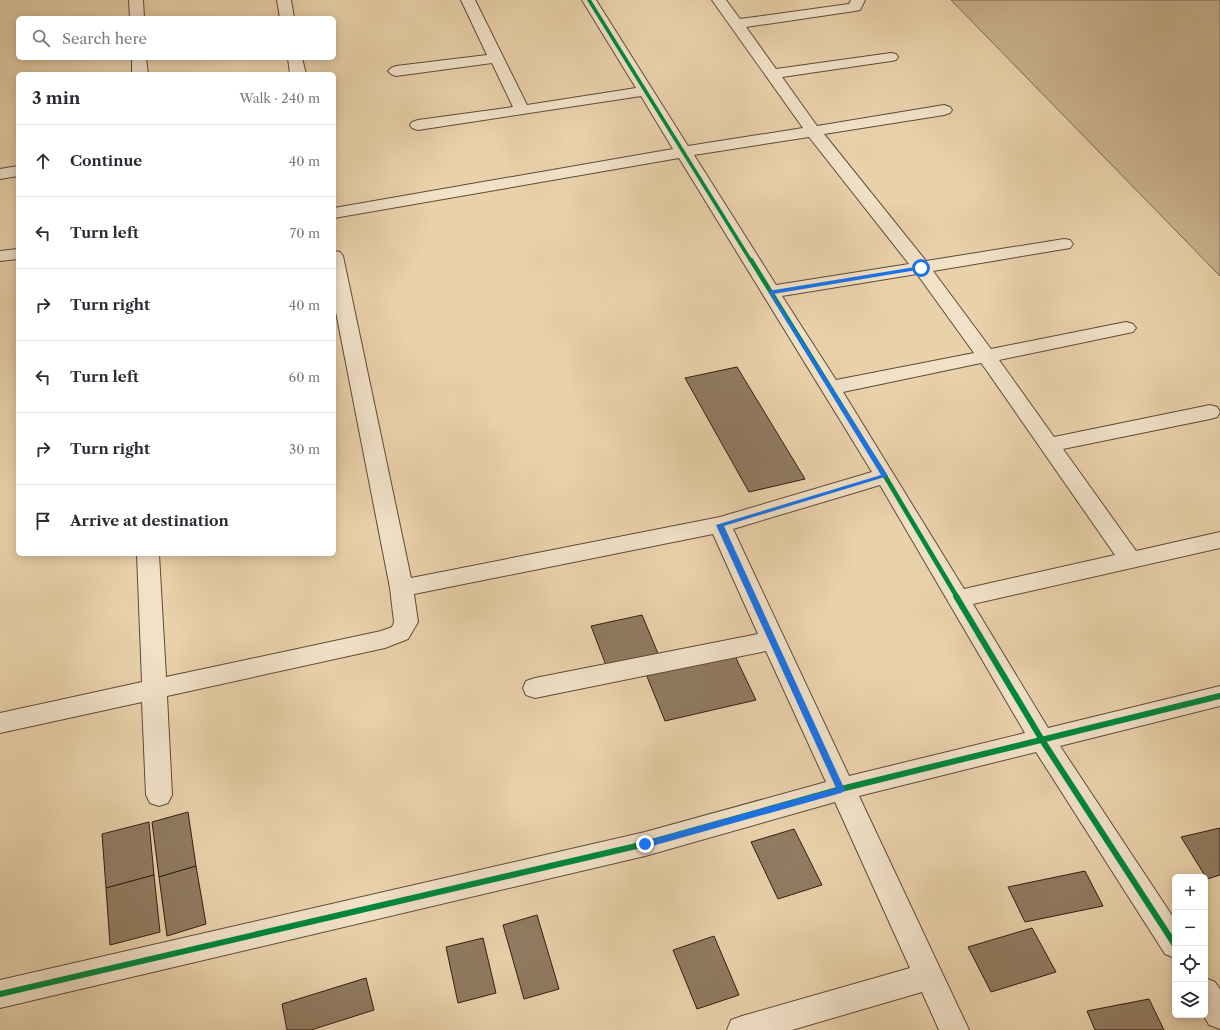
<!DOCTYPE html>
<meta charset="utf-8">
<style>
body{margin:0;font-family:"Libre Caslon Text",serif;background:#f2f2f3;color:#2b2b33}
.controls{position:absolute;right:12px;bottom:12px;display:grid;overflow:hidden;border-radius:6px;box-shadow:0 2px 10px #0003}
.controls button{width:36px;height:36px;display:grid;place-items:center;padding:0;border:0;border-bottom:1px solid #e1e1e2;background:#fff;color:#2b2b33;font:20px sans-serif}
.stop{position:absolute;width:12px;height:12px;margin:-9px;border:3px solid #1a73e8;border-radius:50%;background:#fff}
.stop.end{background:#1a73e8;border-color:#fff;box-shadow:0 1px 4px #0008}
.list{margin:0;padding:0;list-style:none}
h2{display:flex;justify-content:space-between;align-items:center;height:52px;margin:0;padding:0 16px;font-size:17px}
h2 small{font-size:13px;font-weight:400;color:#7c7c81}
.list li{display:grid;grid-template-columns:26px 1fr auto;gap:12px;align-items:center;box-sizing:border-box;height:72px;padding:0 16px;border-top:1px solid #e1e1e2}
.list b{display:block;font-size:15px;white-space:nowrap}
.list em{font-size:13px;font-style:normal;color:#7c7c81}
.icon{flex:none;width:22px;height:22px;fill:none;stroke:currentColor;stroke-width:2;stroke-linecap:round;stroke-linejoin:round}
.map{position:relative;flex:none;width:1220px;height:1030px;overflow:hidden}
.search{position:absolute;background:#fff;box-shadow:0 2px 10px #0003;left:16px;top:16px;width:320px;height:44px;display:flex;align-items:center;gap:10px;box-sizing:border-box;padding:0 14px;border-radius:6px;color:#7c7c81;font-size:15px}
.panel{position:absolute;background:#fff;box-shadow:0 2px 10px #0003;left:16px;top:72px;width:320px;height:484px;border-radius:6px}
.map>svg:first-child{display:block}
</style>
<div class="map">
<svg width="1220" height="1030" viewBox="0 0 1220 1030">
<rect width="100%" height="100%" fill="#e9d1aa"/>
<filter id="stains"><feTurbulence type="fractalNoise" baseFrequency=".005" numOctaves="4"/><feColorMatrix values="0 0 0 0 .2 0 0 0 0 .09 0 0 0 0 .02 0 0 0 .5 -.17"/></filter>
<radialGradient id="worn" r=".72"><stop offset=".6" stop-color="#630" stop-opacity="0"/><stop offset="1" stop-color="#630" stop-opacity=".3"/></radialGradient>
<path fill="#cab290" stroke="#7e6851" d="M951,0H1220V276Z"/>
<g fill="#917b61" stroke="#311d12">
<path d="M737,367L805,479L749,492L685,378Z"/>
<path d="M642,615L659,656L607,668L591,626Z"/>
<path d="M734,654L756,700L665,721L646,674Z"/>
<path d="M188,812L196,866L159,877L152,822Z"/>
<path d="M149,822L154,875L106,888L102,834Z"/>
<path d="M1220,828V875L1207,879L1181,837Z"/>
<path d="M794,829L822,885L778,899L751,842Z"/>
<path d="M196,866L206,924L167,936L159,877Z"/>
<path d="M1085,871L1103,906L1025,922L1008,887Z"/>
<path d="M154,875L160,932L110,945L106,888Z"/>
<path d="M537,915L559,989L524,999L503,925Z"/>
<path d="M1032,928L1056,972L991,992L968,947Z"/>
<path d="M714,936L739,995L697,1009L673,950Z"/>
<path d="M483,938L496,993L458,1003L446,947Z"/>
<path d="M366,978L374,1010L311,1030H287L282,1004Z"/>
<path d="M1149,999L1164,1030H1095L1087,1011Z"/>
</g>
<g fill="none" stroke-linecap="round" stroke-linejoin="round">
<defs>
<g id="minor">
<path d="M129,0H143L144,18H130Z"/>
<path d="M277,0H291L294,18H280Z"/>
<path d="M461,0H475L527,105L636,88L582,0H596L688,146L803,128L712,0H726L740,19L849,4L851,0H865L860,10L855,11L746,27L776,69L891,53L896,54L898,57L896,60L891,61L782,77L817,126L944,105L950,107L952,110L950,113L944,115L824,134L926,261L1064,239L1070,240L1073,244L1070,248L1064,249L933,271L991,349L1126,322L1133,324L1136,328L1133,332L999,360L1054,437L1210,405L1217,407L1220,412L1217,417L1210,419L1063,449L1136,551L1220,532V548L973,604L1048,728L1220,686V706L1060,746L1175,920V958L1165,954L1036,752L859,796L969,1030H939L922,992L792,1030H727L731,1020L742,1016L910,968L835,802L645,856L0,1008V980L645,832L826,782L766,651L535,698L526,695L523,688L526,681L535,678L758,634L713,534L414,594L418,622L408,639L385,648L167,696L172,795L168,803L159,806L150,803L146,795L142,702L0,733V713L142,682L137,554H159L166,677L381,631L392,627L394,622L390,588L334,302V251L340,252L343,256L411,578L720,517L872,472L679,158L334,218V208L673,149L641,96L418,130L412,128L410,125L412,122L418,120L513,107L492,63L396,76L391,74L388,71L391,68L396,66L487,55ZM809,137L909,264L776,285L694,155ZM917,274L974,353L836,380L782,296ZM981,363L987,371L1115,555L964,589L843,392ZM880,485L1025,733L849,776L733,529Z"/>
<path d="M132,58H146L148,74H132Z"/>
<path d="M288,58H302L306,74H290Z"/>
<path d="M18,166V176L0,179V169Z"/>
<path d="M18,249V259L0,261V251Z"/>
<path d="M1205,978L1215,982L1220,989V1029L1209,1025L1203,1015H1205Z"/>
</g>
</defs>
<use href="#minor" stroke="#5f4a38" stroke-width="2"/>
<use href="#minor" fill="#f1e1c8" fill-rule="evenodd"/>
<defs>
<path id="cycleway-far2" d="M589,0L751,261"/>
<path id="cycleway-far1" d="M751,260L885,476L957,597"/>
<g id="cycleway">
<path d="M956,596L1042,740L1175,945"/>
<path d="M0,994L645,844L841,789L1220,696"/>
</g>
</defs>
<use href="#cycleway-far2" stroke="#f1e1c8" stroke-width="5.5"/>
<use href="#cycleway-far1" stroke="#f1e1c8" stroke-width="7"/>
<use href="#cycleway" stroke="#f1e1c8" stroke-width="8"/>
<use href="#cycleway-far2" stroke="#00873e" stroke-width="3.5"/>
<use href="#cycleway-far1" stroke="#00873e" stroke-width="4.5"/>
<use href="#cycleway" stroke="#00873e" stroke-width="6"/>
</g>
<path fill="#1a73e8" d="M921,266L923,269L773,294L888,476L724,526L845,790L841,793L645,848L642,847V842L645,841L836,788L716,525L881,475L768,291Z"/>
<rect width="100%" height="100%" filter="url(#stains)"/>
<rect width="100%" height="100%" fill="url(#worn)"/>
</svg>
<div class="controls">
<button>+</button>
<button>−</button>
<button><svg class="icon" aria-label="locate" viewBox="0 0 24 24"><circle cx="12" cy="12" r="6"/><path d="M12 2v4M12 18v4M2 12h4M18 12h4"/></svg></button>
<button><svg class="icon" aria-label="layers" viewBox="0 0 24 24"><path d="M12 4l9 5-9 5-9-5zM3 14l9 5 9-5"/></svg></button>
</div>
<div class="stop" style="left:921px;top:268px"></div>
<div class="stop end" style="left:645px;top:844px"></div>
<div class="search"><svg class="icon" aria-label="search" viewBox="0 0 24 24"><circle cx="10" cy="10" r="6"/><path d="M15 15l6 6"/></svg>Search here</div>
<section class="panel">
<h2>3 min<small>Walk · 240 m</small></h2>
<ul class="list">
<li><svg class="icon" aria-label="ahead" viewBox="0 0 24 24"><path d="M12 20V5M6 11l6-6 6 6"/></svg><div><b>Continue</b></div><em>40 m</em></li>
<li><svg class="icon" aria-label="left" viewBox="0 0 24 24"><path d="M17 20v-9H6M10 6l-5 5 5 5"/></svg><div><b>Turn left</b></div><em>70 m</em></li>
<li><svg class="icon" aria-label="right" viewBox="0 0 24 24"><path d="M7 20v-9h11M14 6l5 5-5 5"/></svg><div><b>Turn right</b></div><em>40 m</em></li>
<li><svg class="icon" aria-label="left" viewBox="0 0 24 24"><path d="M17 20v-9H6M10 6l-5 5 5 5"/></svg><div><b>Turn left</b></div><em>60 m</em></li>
<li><svg class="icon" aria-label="right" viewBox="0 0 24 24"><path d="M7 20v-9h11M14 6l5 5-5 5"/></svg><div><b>Turn right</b></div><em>30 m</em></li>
<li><svg class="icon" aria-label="arrive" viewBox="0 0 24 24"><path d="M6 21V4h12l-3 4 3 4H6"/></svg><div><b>Arrive at destination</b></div></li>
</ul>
</section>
</div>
